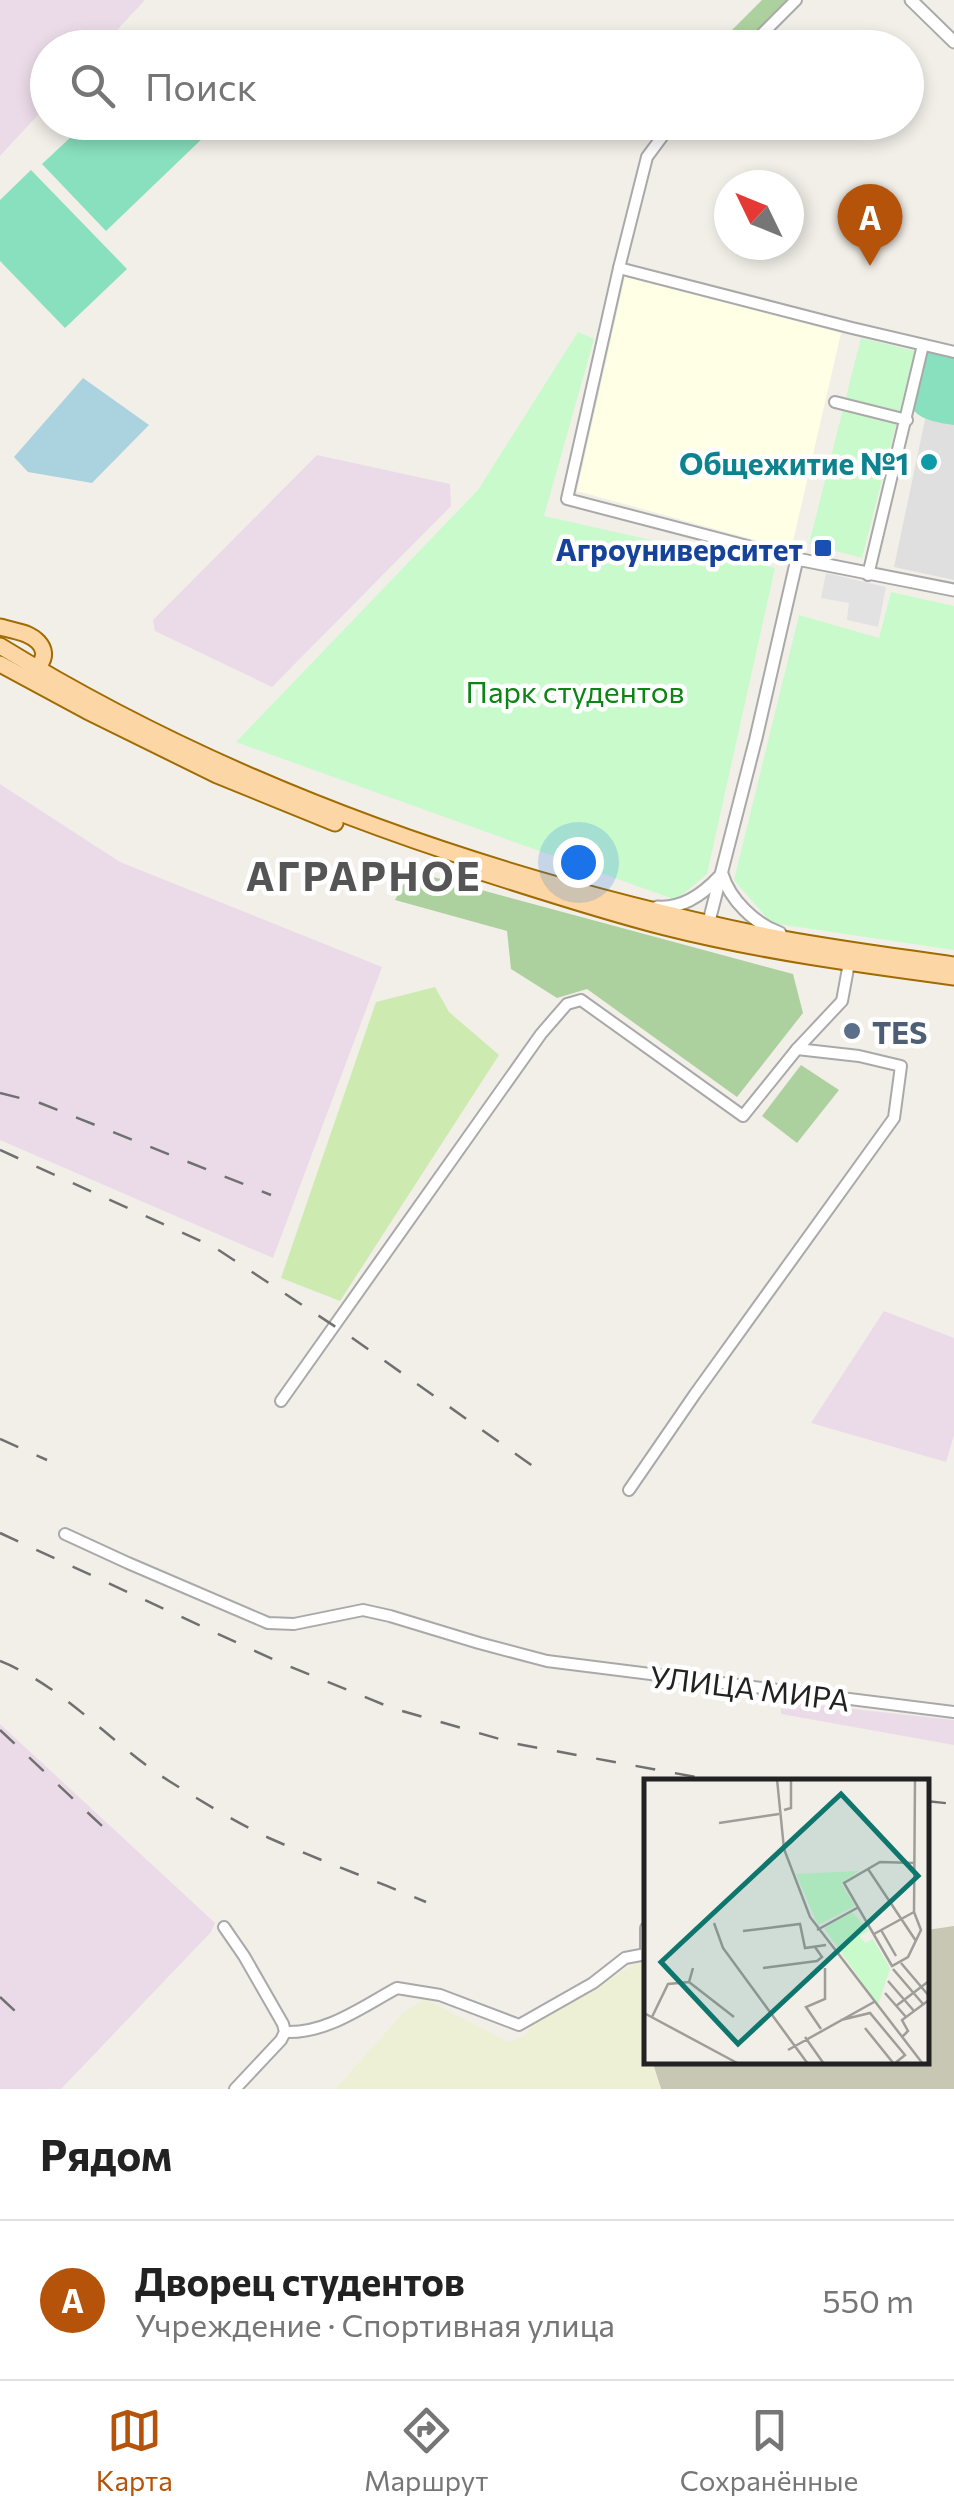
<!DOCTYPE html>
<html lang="ru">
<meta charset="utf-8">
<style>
body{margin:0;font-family:Commissioner,sans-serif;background:#f2f2f2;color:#222}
.compass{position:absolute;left:714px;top:170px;width:90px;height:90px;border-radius:50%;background:#fff;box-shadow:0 5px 15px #0003;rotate:313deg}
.you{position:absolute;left:578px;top:862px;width:35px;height:35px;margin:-25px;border:8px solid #fff;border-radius:50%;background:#1a73e8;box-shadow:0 0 0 15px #1a73e833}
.badge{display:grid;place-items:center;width:65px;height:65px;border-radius:50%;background:#b45309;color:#fff;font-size:32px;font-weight:700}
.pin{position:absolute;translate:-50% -82px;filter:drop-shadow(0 2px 5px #0008)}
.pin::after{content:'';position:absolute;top:52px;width:35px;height:30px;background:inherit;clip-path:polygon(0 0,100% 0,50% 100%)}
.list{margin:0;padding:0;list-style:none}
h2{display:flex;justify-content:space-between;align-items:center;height:130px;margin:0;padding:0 40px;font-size:42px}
h2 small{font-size:32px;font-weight:400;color:#767676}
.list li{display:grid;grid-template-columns:65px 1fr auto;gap:30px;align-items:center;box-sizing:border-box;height:160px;padding:0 40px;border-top:2px solid #e0e0e0}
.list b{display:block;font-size:38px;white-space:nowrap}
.list p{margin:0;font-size:32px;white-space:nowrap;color:#767676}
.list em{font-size:32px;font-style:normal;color:#767676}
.icon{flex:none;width:55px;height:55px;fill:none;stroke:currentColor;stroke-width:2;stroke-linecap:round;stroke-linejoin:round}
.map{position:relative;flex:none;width:954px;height:2089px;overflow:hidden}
.search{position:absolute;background:#fff;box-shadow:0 5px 15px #0003;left:30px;right:30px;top:30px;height:110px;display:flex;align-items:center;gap:25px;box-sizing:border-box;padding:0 35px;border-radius:55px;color:#767676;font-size:38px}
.sheet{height:290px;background:#fff}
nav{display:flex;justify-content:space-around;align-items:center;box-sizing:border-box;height:140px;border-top:2px solid #e0e0e0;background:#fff;font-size:28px;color:#767676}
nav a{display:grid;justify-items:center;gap:5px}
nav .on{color:#b45309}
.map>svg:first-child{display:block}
</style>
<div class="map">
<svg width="954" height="2089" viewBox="0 0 954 2089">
<rect width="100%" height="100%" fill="#f2efe9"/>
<path fill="#e0dfdf" d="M938,358L954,361V580L894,567Z"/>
<g fill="#ebdbe8">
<path d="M0,0H145L101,47L48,48L47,105L0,156Z"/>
<path d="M317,455L450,484L451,506L272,687L155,631L153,620Z"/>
<path d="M0,784L120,862L382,967L273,1258L0,1140Z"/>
<path d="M884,1311L954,1338V1435L946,1462L811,1423Z"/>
<path d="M781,1701L954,1720V1745L781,1714Z"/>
<path d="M0,1724L215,1923L211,1932L61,2089H0Z"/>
</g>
<path fill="#ffffe5" d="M625,277L841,333L791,550L577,491Z"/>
<path fill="#c7c7b4" d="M954,1926V2089H661L653,2064L660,2062H926L927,1930Z"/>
<path fill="#eef0d5" d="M643,1959L646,1964V2062H660L653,2064L661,2089H335L404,2012L425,1999L509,2042L525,2035L535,2022Z"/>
<path fill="#cdebb0" d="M435,987L449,1012L499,1055L340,1301L281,1278L376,1002Z"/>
<g fill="#add19e">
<path d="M762,0H788L739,47H715Z"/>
<path d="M411,871L793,974L803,1013L737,1097L587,989L557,998L511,969L507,931L395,900Z"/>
<path d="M801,1065L839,1090L797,1143L762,1116Z"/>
</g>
<g fill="#c8facc">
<path d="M578,332L594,339L544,516L775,568L707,874L676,900L236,742L478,490Z"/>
<path d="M861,338L915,351L862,558L809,544Z"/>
<path d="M891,592L954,606V950L771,923L734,880L799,615L879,638Z"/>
</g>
<g fill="#88e0be">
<path d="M86,123H196L207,134L106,231L42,164Z"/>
<path d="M31,170L127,269L65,328L0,261V200Z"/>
<path d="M923,345L954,353V425C940,423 924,421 914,411Z"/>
</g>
<path fill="#e2e2e2" d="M826,573L886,587L878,627L847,620L849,603L821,598Z"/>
<path fill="#aad3df" d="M83,378L149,425L92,483L28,472L14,457Z"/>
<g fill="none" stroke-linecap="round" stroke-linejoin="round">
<defs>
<g id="minor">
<path d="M748,48L796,0"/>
<path d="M673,122L647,157L619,268L567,499L797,559"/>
<path d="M619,268L852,328L954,352"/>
<path d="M835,402L907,420"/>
<path d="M868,575L923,345"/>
<path d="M281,1401L541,1034L567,1004L581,1000L743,1116L797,1049L842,1001L849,963"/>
<path d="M629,1490L695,1394L894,1118L901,1066L859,1056L797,1049"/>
<path d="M65,1534L128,1563L268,1623L294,1624L363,1610L390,1616L479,1643L547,1661L954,1712"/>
<path d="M224,1927L244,1956L283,2024L285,2032L281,2040L235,2089"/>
<path d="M646,1954V1928"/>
<path d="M285,2032C326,2034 362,2007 397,1988L440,1995L519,2025L593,1983L625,1958L646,1954"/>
</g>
<g id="tertiary">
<path d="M911,0L954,42"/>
<path d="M722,874C730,900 755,924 780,933"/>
<path d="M657,907C681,909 703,894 719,877"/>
<path d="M707,929L756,738L797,559L954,590"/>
</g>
<g id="primary">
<path d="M0,627C8,629 18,631 26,634C47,643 51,662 28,672"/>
<path d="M0,646C234,790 499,881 767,936C829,948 892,956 954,965"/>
<path d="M0,664L87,711L217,775L335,823"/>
<path d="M466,867C532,888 598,910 665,927C760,951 857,964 954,977"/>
</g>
</defs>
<use href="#minor" stroke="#a9a9a9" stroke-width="14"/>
<use href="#tertiary" stroke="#a9a9a9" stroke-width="15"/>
<use href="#primary" stroke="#a06b00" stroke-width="19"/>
<use href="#minor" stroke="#fff" stroke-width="10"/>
<use href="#tertiary" stroke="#fff" stroke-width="11"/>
<use href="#primary" stroke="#fcd6a4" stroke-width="15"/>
<g stroke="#707070" stroke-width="2.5" stroke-dasharray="20 20" stroke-linecap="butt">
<path d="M0,1093L40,1103L271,1195"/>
<path d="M0,1150L214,1247L351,1337L544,1474"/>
<path d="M0,1439L47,1460"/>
<path d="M0,1533L281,1663L392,1708L517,1744L723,1782"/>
<path d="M0,1661C65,1687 111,1744 169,1781C201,1801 235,1822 269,1838C321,1861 374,1880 426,1902"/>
<path d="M0,1730L102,1826"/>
<path d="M926,1801L954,1804"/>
<path d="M0,1997L15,2011"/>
</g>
</g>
<circle fill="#0f9aa8" stroke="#fff" stroke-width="4" cx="929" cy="462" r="10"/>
<rect fill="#1a4fb4" stroke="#fff" stroke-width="4" x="813" y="538" width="20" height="20" rx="5"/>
<circle fill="#5c6f8a" stroke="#fff" stroke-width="4" cx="852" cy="1031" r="10"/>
<g text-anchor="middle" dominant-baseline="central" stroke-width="9" stroke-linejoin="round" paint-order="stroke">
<g font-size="30" font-weight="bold" fill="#0d838f" stroke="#fff" text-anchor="end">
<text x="909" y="462">Общежитие №1</text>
</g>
<g font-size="30" font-weight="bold" fill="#164399" stroke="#fff" text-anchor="end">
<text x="803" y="548">Агроуниверситет</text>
</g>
<g font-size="30" fill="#0c8416" stroke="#fff">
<text x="575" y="690">Парк студентов</text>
</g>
<g font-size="30" font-weight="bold" fill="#4e5e75" stroke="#fff" text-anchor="start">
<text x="872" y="1031">TES</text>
</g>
<g font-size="30" fill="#222" stroke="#fff">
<text transform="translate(750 1687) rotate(7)">УЛИЦА МИРА</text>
</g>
<g font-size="40" font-weight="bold" letter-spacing="2.5" fill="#555" stroke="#fff">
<text x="364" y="874">АГРАРНОЕ</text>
</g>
</g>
<g transform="translate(644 1779)">
<rect width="285" height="285" fill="#f2efe9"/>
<path d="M215,92L197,104L211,127L174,146L152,95ZM208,133L225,152L216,157L221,164L229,160L246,189L234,226L180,149Z" fill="#c8facc"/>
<path fill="none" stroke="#9f9d99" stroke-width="2.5" d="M133,0L140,70L166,138L279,285M140,31L147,29V0M75,44L135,35M224,90L272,162M270,133L277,151L264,178L248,187L200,104L236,83L271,84M270,133L271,0M70,144L79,169L164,285M173,151L213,129M237,151L252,177M99,152L156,145L161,169L182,166M230,155L270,133M257,184L285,217M119,189L173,182L178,178L171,168M249,190L279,225M244,202L270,232M45,203L90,238M241,214L262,238M252,227L285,202M0,234L95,285M8,238L24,205L45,203L49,189M197,241L226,234L261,276L250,285M221,249L250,285M177,250L162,228L181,220V189M161,258L180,285M258,258L264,252L258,241L285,221M144,271L230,223"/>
<path fill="#0f766e" fill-opacity="0.15" stroke="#0f766e" stroke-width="5" d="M197,15L274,97L94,265L17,183Z"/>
<rect width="285" height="285" fill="none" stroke="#222" stroke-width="5"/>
</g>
</svg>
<svg class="compass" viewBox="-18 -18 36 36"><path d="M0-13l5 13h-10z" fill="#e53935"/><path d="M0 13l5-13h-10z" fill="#767676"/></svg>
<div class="you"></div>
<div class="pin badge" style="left:870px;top:266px">A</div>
<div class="search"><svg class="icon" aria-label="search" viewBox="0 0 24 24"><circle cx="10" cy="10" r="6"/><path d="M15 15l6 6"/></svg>Поиск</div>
</div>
<section class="sheet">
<h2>Рядом<small></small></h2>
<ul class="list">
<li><span class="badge">A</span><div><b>Дворец студентов</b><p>Учреждение · Спортивная улица</p></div><em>550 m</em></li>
</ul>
</section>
<nav>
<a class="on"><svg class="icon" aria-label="map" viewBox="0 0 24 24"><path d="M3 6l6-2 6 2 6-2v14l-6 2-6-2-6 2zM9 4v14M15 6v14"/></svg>Карта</a>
<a><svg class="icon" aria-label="directions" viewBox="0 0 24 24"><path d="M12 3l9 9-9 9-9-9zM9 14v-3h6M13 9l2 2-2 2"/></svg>Маршрут</a>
<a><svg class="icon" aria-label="saved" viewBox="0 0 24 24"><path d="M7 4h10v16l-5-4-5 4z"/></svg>Сохранённые</a>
</nav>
